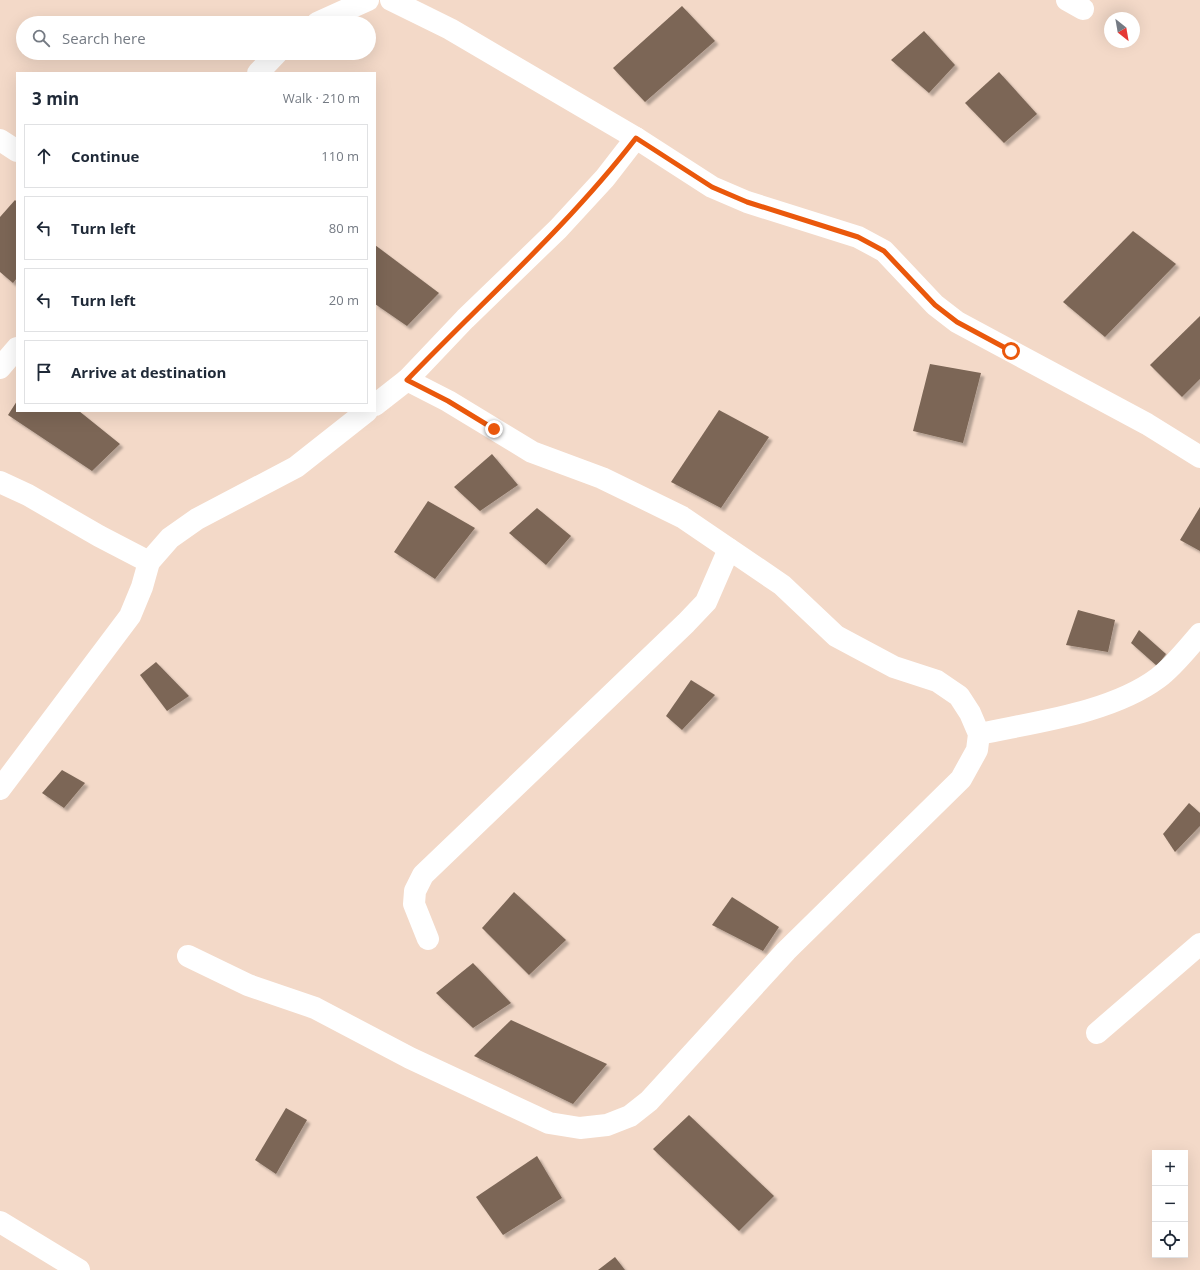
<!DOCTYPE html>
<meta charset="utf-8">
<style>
body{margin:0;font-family:"Open Sans",sans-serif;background:#f2f2f3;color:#1f2937}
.controls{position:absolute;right:12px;bottom:12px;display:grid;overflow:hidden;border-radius:0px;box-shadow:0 4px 16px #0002}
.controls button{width:36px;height:36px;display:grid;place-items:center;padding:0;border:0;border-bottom:1px solid #e0e1e3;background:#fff;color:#1f2937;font:20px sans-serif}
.compass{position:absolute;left:1104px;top:12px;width:36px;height:36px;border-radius:50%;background:#fff;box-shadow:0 4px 16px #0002;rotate:149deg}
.stop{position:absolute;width:12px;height:12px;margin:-9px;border:3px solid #ea580c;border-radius:50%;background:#fff}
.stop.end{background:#ea580c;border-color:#fff;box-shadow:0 1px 4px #0008}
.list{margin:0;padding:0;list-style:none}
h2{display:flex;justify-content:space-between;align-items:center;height:52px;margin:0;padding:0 16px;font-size:17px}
h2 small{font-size:13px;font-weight:400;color:#747a83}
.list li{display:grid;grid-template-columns:26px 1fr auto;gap:12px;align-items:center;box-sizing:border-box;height:64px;margin:0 8px 8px;padding:0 8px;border:1px solid #e0e1e3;border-radius:0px}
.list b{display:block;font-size:15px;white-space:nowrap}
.list em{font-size:13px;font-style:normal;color:#747a83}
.icon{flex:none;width:22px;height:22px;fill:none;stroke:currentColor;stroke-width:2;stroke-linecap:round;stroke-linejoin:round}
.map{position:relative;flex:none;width:1200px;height:1270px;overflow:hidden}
.search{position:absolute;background:#fff;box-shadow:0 4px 16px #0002;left:16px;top:16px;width:360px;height:44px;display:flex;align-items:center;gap:10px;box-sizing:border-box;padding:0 14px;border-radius:22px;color:#747a83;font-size:15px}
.panel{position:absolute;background:#fff;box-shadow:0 4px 16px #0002;left:16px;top:72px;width:360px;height:340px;border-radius:0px}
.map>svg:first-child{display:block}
</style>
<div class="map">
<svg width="1200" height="1270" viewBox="0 0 1200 1270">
<defs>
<filter id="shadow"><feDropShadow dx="3.5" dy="3.5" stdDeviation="1" flood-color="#0004"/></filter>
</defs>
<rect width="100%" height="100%" fill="#f3d9c8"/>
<g fill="#7b6656" filter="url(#shadow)">
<path d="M682,6L715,41L645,102L613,68Z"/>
<path d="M924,31L955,65L929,93L891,60Z"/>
<path d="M999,72L1037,114L1004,143L965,103Z"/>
<path d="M15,200L17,202V278L13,283L0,272V217Z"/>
<path d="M1133,231L1176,264L1105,337L1063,302Z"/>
<path d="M375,245L439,293L407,326L375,304Z"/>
<path d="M1200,316V379L1182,397L1150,365Z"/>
<path d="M930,364L981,373L963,443L913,431Z"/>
<path d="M17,401V411H79L120,444L92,471L8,415Z"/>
<path d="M719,410L769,437L721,508L671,482Z"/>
<path d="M492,454L518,485L480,511L454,487Z"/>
<path d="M428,501L475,528L435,579L394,552Z"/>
<path d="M1200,507V551L1180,540Z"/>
<path d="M537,508L571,536L546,565L509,533Z"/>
<path d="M1078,610L1115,620L1108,652L1066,645Z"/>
<path d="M1139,630L1166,654L1157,666L1131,643Z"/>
<path d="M156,662L189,696L167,711L140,675Z"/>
<path d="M691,680L715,695L682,730L666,716Z"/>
<path d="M62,770L85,783L64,808L42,793Z"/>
<path d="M1189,803L1200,813V826L1175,852L1163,834Z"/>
<path d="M514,892L566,940L529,975L482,928Z"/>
<path d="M732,897L779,927L763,951L712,925Z"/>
<path d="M473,963L511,1003L473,1028L436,993Z"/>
<path d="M511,1020L607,1064L573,1104L474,1056Z"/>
<path d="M286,1108L307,1120L276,1174L255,1160Z"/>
<path d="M689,1115L774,1196L739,1231L653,1149Z"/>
<path d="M537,1156L562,1198L503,1235L476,1197Z"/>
<path d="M615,1257L625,1270H598Z"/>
</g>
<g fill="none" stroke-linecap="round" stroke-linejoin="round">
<g stroke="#fff" stroke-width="22">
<path d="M1067,0L1083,9"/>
<path d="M317,23L368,0"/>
<path d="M258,73L277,53"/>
<path d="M636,138L712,187L747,202L858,237L884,251L935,305L957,322L1147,424L1200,457"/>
<path d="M0,140L17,151"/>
<path d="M0,368L17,348"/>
<path d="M375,405L407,380L465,319L558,229L605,178L636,138L450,29L391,0"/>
<path d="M0,482L28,495L99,536L149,562"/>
<path d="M979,734C1035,722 1111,713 1158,678C1174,666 1187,649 1200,634"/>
<path d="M0,789L130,616L142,587L149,562L170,538L197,519L296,467L367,411"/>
<path d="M428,939L414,904L415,891L423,875L686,623L706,602L729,549"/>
<path d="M188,956L248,985L315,1008L410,1058L549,1123L580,1128L607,1125L630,1116L649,1101L786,951L961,779L977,750L979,734L970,713L959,696L937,681L894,667L836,636L782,585L682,517L602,478L532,452L448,401L407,380"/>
<path d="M1097,1033L1200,944"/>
<path d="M0,1222L79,1270"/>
</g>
</g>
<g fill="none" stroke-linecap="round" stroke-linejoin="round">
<path stroke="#ea580c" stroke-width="5" d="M494,429L448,401L407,380C484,300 568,226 636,138L712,187L747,202L858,237L884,251L935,305L957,322L1011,351"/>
</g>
</svg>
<div class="controls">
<button>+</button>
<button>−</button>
<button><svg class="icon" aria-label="locate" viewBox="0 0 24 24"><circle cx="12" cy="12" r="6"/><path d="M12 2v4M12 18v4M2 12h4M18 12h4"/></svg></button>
</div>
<svg class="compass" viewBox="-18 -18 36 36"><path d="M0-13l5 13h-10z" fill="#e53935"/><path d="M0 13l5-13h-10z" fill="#747a83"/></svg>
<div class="stop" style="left:1011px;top:351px"></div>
<div class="stop end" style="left:494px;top:429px"></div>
<div class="search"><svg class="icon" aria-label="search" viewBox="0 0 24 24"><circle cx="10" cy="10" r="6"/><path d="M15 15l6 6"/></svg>Search here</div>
<section class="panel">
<h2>3 min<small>Walk · 210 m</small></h2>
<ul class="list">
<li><svg class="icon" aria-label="ahead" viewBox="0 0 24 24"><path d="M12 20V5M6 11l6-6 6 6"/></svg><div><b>Continue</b></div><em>110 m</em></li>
<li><svg class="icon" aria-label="left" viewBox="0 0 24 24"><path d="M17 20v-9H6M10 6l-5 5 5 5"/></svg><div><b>Turn left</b></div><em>80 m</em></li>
<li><svg class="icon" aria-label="left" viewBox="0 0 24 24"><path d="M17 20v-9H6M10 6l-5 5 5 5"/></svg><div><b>Turn left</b></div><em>20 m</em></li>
<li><svg class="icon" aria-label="arrive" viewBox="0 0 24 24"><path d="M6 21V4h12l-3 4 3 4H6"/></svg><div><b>Arrive at destination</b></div></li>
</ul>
</section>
</div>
